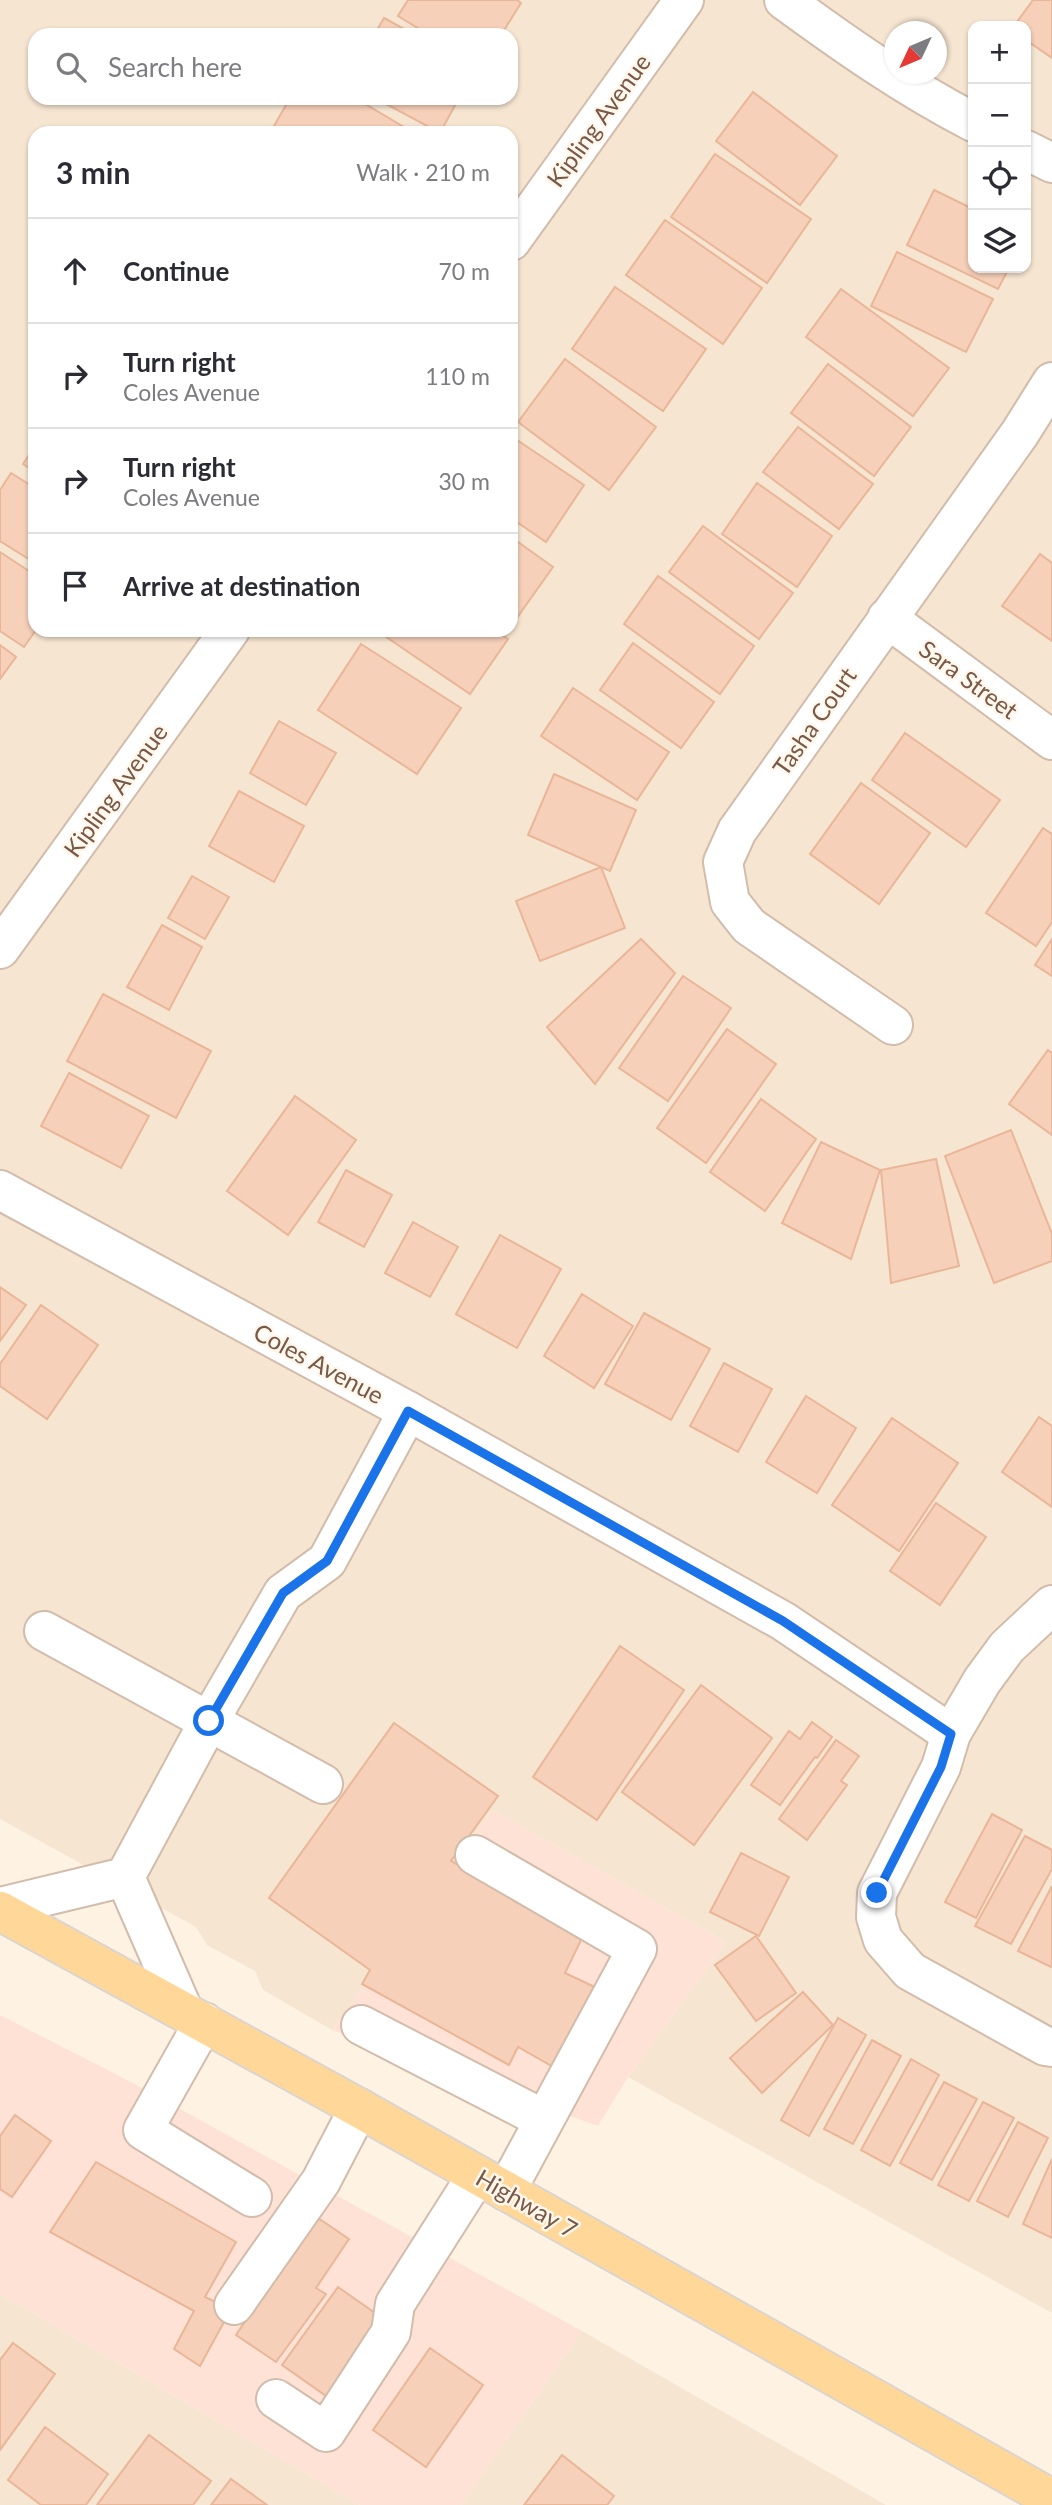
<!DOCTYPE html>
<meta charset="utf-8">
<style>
body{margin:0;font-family:Lato,sans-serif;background:#f7f7f7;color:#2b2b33}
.controls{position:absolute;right:21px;top:21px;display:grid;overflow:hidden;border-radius:14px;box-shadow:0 2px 5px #0004}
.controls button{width:63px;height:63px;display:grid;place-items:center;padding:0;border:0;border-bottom:2px solid #e1e1e2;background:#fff;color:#2b2b33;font:35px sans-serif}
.compass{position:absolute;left:884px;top:21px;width:63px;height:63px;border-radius:50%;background:#fff;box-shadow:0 2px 5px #0004;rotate:226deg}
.stop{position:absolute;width:21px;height:21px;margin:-16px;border:5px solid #1a73e8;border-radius:50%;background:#fff}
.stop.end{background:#1a73e8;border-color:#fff;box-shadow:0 2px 7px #0008}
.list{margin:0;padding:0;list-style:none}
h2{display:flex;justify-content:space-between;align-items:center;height:91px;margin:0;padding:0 28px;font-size:30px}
h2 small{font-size:23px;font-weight:400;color:#7c7c81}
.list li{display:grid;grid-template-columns:46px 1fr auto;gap:21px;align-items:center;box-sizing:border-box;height:105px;padding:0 28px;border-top:2px solid #e1e1e2}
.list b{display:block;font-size:26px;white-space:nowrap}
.list p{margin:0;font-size:23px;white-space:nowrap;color:#7c7c81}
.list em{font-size:23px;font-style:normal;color:#7c7c81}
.icon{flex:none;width:38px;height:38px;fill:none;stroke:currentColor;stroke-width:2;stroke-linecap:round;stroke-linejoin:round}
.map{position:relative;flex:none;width:1052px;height:2505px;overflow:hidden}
.search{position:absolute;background:#fff;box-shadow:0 2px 5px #0004;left:28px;top:28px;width:490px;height:77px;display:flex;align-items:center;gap:18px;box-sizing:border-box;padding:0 24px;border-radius:21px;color:#7c7c81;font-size:26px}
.panel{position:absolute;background:#fff;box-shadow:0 2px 5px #0004;left:28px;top:126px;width:490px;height:511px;border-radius:21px}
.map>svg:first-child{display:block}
</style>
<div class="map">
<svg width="1052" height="2505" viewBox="0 0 1052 2505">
<rect width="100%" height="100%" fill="#fef3e3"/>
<g fill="#f6e5d1" fill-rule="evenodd">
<path d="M0,0H1052V2313L628,2077L726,1942L493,1810L332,2030L263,1990L255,1971L207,1945L196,1927L0,1819ZM973,26H1026V268H973ZM894,32H936V74H894ZM35,35H511V98H35ZM35,133H511V630H35Z"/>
<path d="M0,2294L360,2505H0Z"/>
<path d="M582,2331L886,2505H461Z"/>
</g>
<g fill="#ffe2d6">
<path d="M493,1810L726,1942L628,2077L598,2126L332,2030Z"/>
<path d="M0,2015L135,2084L582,2331L461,2505H360L0,2294Z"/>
</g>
<g fill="#f6d0b9" stroke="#e9b698" stroke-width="2">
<path d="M408,0H517L521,3L501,35H429L398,16Z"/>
<path d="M1033,0H1052V58L1026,40V26H1014Z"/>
<path d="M384,18L415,35H374Z"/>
<path d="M753,92L837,156L800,205L716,141Z"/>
<path d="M290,98H355L414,133H270Z"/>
<path d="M375,98H459L440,133Z"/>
<path d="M715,154L811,219L767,283L671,217Z"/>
<path d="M934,190L973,209V268H1009L998,289L907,245Z"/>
<path d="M665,220L762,288L723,344L626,275Z"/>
<path d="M897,252L993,299L966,352L871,306Z"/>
<path d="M615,287L706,349L663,411L572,349Z"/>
<path d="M841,289L949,368L913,416L806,337Z"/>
<path d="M565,359L656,427L609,490L518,422Z"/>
<path d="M828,364L911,427L874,476L791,413Z"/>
<path d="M798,427L873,484L839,529L763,472Z"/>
<path d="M511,436L584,485L546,542L511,518Z"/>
<path d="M35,446V472L23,464Z"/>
<path d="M11,473L35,488V563L0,541V490Z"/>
<path d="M757,483L832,536L797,587L722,534Z"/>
<path d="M703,526L793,593L759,639L669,572Z"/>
<path d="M511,537L553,567L511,626Z"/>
<path d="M0,552L35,575L36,630L24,647L0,631Z"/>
<path d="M1040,554L1052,563V641L1002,606Z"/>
<path d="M658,576L754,646L720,694L624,624Z"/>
<path d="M376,630H494L508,639L470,694Z"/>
<path d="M633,643L714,702L681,748L600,690Z"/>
<path d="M361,644L461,708L417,774L318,710Z"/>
<path d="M0,645L16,657L0,679Z"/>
<path d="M573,688L669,752L637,800L541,736Z"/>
<path d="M279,721L336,753L306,805L250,773Z"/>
<path d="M905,733L1000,800L966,847L872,780Z"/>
<path d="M554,774L636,810L610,871L528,835Z"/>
<path d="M861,783L930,833L879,904L810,854Z"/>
<path d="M239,791L304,826L274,882L209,846Z"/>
<path d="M1043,828L1052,834V922L1036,946L986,913Z"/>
<path d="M601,867L625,928L540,961L516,901Z"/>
<path d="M192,876L229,897L205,939L168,918Z"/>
<path d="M162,925L202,947L169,1010L127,987Z"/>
<path d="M641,939L675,973L595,1084L547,1027Z"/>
<path d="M1052,939V976L1035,965Z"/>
<path d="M683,976L731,1008L668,1101L619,1068Z"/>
<path d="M103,994L211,1051L176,1118L67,1061Z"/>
<path d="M727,1029L776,1064L706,1163L657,1128Z"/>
<path d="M1048,1050L1052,1053V1135L1009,1104Z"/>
<path d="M69,1073L149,1116L121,1168L41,1126Z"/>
<path d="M295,1096L356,1140L288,1235L227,1191Z"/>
<path d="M761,1099L816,1139L765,1211L710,1172Z"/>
<path d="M1011,1130L1052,1234V1261L994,1283L945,1156Z"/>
<path d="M821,1142L880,1170L851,1259L782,1223Z"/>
<path d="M936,1159L959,1266L891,1283L881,1170Z"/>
<path d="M346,1170L392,1195L364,1247L318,1222Z"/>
<path d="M413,1222L458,1247L430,1297L385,1273Z"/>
<path d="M500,1235L561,1269L517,1348L456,1314Z"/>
<path d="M0,1287L26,1305L0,1341Z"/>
<path d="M582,1294L633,1326L594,1388L544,1356Z"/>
<path d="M41,1305L98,1345L47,1419L0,1386V1364Z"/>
<path d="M644,1313L710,1349L671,1420L605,1384Z"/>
<path d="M724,1363L772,1389L738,1452L690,1426Z"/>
<path d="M806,1396L856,1428L817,1493L766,1462Z"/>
<path d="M1039,1417L1052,1426V1507L1002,1472Z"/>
<path d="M892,1418L958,1463L899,1551L832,1505Z"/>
<path d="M936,1503L986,1537L940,1605L890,1571Z"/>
<path d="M620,1646L684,1690L597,1820L533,1777Z"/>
<path d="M701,1685L772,1738L694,1845L622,1792Z"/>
<path d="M812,1722L832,1737L817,1758L815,1757L780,1805L751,1785L789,1731L800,1739Z"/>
<path d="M394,1723L498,1796L451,1861L584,1934L565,1973L599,1989L555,2068L518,2047L509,2065L362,1984L370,1970L269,1898Z"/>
<path d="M836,1740L859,1756L841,1781L847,1785L807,1840L779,1819Z"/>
<path d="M992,1814L1022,1830L976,1918L945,1902Z"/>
<path d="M1025,1836L1052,1850V1869L1011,1944L975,1926Z"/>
<path d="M741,1853L789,1877L759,1936L710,1912Z"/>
<path d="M1052,1886V1965L1051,1967L1018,1951Z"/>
<path d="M756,1936L796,1993L756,2021L715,1965Z"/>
<path d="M803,1992L833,2025L762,2093L730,2058Z"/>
<path d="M838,2018L866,2035L809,2136L781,2120Z"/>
<path d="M872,2040L901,2056L853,2144L824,2129Z"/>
<path d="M911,2059L939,2075L890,2166L861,2150Z"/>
<path d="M944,2082L977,2099L932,2180L900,2163Z"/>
<path d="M983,2102L1014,2118L969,2201L938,2185Z"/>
<path d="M15,2115L51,2141L12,2197L0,2189V2136Z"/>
<path d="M1018,2122L1048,2138L1008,2217L977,2201Z"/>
<path d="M1052,2159V2238L1023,2224Z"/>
<path d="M96,2162L236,2242L205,2297L231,2309L200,2366L174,2349L194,2311L50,2232Z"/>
<path d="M315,2216L349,2239L316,2288L326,2294L276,2362L236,2335Z"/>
<path d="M338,2287L385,2320L329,2398L282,2365Z"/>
<path d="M13,2343L55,2374L0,2450V2360Z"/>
<path d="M430,2348L483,2385L426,2467L373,2430Z"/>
<path d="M45,2427L108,2474L86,2505H41L8,2480Z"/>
<path d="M149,2435L211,2481L193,2505H97Z"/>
<path d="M562,2455L614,2496L607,2505H524Z"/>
<path d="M231,2479L267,2505H211Z"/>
</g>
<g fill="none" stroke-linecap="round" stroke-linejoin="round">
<defs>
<g id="minor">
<path d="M784,0C847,46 904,86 973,122"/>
<path d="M1026,150L1052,163"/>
<path d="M511,241L684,0"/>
<path d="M887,618L1052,740"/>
<path d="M0,949L230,630"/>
<path d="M893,1025L749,926L730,902L723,862L737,831L1020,433L1052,382"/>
<path d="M0,1190L408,1411L783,1621L951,1734"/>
<path d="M1052,1605L1007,1647L982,1681L951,1734L941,1767L877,1893L876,1917L883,1940L910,1971L1045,2046L1052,2047"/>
<path d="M44,1631L323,1784"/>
<path d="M475,1855L637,1949L506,2191"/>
<path d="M125,1877L183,2010"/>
<path d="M0,1907L125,1877L209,1721L283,1593L327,1561L408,1411"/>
<path d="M204,2022L143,2130L252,2197"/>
<path d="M361,2025L543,2119"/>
<path d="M234,2305L321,2181L359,2108"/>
<path d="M276,2399L326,2432L391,2332L395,2304L477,2175"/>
</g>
<path id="major" d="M0,1911L359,2108L1052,2499"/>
</defs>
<use href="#minor" stroke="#d2bcab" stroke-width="42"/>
<use href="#major" stroke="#dcd4cf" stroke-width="42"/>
<use href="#minor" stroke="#fff" stroke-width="38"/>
<use href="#major" stroke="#ffd899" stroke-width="38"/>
</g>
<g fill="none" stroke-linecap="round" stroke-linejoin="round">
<path stroke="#1a73e8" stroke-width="9" d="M209,1721L283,1593L327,1561L408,1411L783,1621L951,1734L941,1767L877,1893"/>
</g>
<g text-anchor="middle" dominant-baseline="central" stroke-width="5" stroke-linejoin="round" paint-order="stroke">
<g font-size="24" fill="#785847" stroke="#fff7eb">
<text transform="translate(598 120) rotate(-54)">Kipling Avenue</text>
<text transform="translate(969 679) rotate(36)">Sara Street</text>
<text transform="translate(814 721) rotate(-55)">Tasha Court</text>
<text transform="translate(115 790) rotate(-54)">Kipling Avenue</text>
<text transform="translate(319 1363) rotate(28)">Coles Avenue</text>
<text transform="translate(527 2203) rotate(30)">Highway 7</text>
</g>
</g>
</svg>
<div class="controls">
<button>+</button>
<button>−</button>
<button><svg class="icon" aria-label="locate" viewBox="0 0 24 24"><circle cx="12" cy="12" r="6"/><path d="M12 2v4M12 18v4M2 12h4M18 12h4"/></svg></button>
<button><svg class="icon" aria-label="layers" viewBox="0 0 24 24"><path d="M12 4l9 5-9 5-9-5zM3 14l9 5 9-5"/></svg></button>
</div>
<svg class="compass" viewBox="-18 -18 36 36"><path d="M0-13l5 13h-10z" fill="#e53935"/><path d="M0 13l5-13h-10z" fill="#7c7c81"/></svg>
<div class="stop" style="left:209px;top:1721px"></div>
<div class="stop end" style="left:877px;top:1893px"></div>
<div class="search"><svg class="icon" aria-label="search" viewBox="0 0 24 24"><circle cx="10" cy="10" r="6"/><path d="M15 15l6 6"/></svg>Search here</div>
<section class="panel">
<h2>3 min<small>Walk · 210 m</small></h2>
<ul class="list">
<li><svg class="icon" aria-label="ahead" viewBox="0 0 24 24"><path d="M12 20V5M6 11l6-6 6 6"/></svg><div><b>Continue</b></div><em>70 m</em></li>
<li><svg class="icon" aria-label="right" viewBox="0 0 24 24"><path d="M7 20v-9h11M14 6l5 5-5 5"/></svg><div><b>Turn right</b><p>Coles Avenue</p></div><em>110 m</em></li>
<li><svg class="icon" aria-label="right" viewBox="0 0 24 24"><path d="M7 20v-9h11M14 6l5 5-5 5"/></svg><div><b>Turn right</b><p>Coles Avenue</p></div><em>30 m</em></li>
<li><svg class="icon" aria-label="arrive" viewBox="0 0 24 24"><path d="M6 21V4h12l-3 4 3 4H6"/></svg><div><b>Arrive at destination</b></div></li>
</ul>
</section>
</div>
